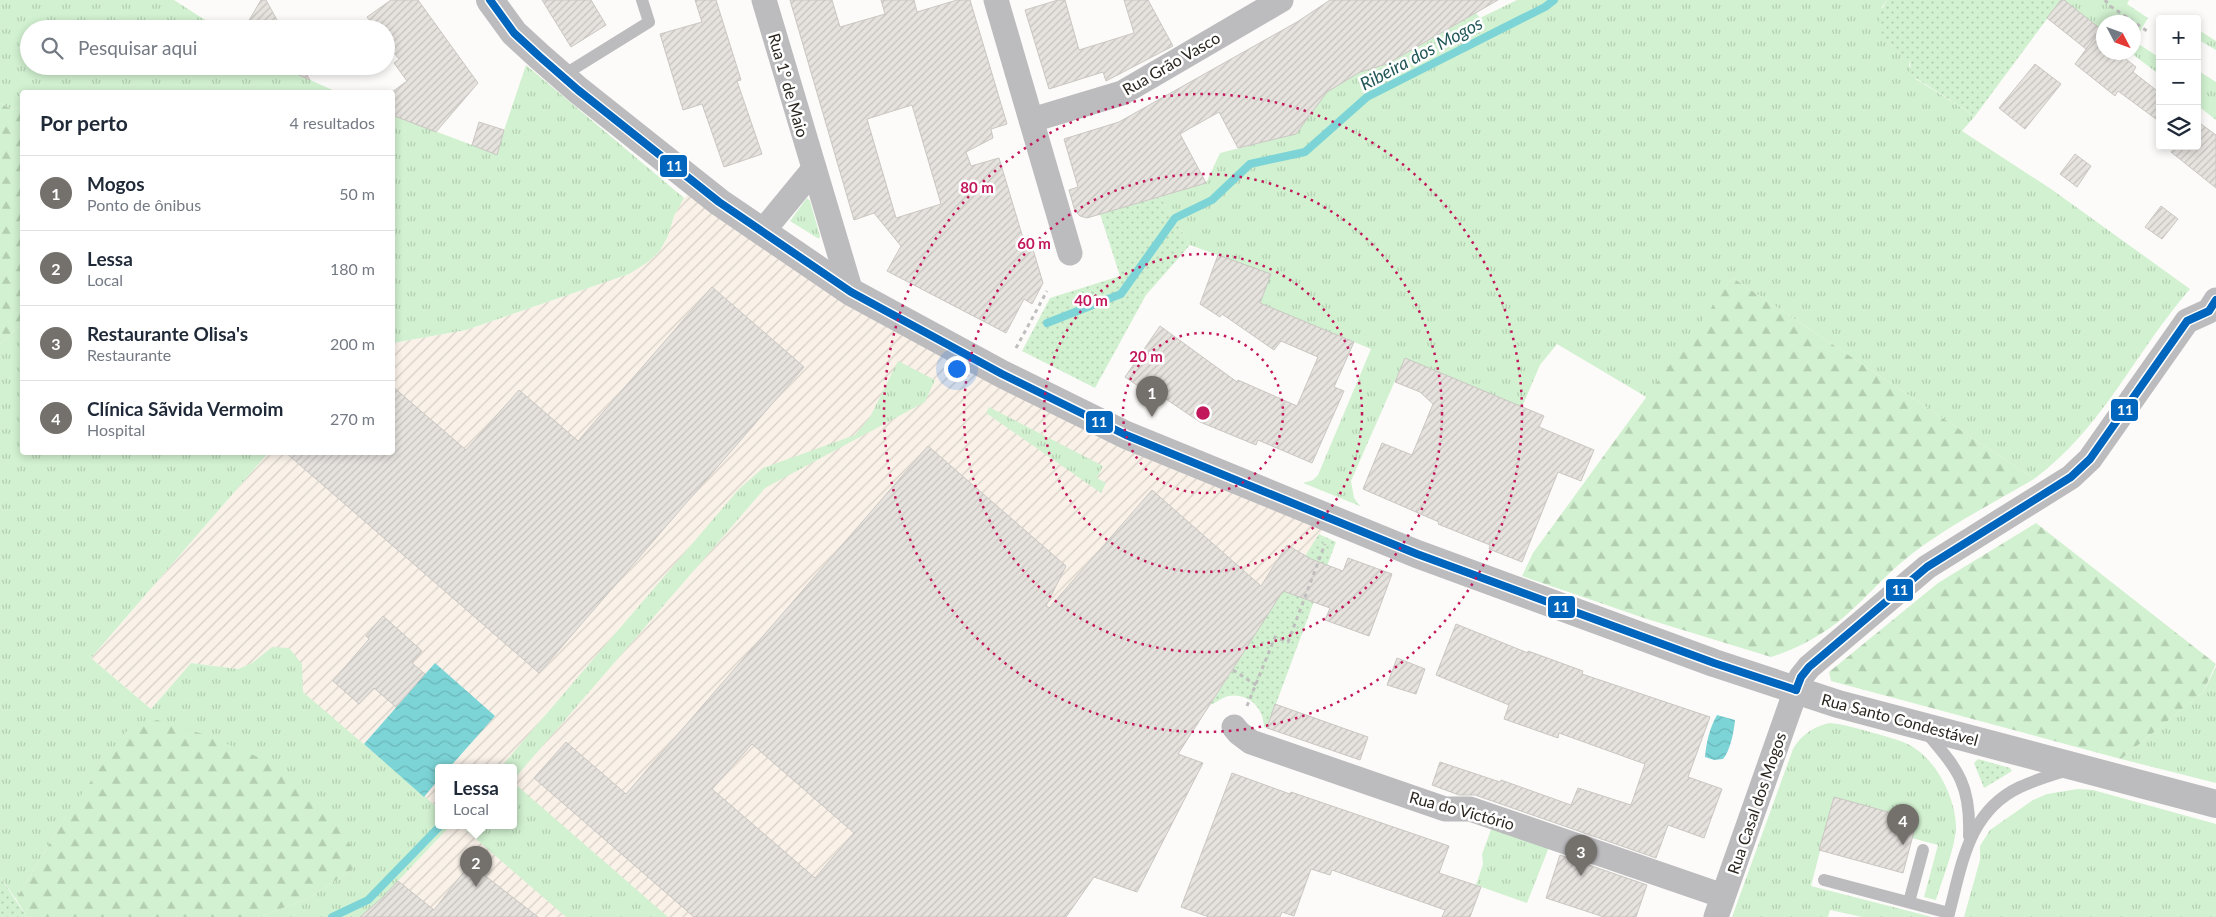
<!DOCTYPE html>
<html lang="pt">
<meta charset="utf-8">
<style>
body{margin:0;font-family:Lato,sans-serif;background:#f6f6f7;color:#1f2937}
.controls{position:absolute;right:15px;top:15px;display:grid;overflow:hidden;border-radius:5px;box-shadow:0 2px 8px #0003}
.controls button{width:45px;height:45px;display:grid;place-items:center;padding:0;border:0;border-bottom:1px solid #e0e1e3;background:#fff;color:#1f2937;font:25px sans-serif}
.compass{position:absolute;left:2096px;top:15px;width:45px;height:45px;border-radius:50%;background:#fff;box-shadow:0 2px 8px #0003;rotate:131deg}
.you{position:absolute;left:956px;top:368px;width:18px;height:18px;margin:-12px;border:4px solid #fff;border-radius:50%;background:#1a73e8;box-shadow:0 0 0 8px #1a73e833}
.badge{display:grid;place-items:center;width:32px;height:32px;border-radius:50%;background:#74706b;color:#fff;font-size:16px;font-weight:700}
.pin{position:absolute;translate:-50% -41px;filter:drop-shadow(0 1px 2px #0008)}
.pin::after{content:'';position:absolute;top:26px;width:18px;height:15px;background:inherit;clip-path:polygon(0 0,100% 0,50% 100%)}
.popup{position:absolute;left:435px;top:764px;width:82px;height:65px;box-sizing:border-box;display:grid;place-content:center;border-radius:5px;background:#fff;filter:drop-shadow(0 1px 4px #0005);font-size:16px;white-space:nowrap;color:#747a83}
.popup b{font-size:19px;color:#1f2937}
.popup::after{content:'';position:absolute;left:50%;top:100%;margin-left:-10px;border:10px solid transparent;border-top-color:#fff}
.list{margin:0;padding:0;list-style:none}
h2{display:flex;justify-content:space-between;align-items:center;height:65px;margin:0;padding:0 20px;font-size:21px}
h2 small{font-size:16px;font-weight:400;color:#747a83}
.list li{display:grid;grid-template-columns:32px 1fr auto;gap:15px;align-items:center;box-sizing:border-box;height:75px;padding:0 20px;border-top:1px solid #e0e1e3}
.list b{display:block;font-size:19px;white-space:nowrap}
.list p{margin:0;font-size:16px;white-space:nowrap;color:#747a83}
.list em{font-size:16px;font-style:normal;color:#747a83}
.icon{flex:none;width:28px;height:28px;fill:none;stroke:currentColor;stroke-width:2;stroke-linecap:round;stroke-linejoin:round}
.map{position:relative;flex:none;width:2216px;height:917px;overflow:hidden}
.search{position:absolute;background:#fff;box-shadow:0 2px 8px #0003;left:20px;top:20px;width:375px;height:55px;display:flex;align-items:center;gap:12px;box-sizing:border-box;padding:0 18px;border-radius:28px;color:#747a83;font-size:19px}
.panel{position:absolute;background:#fff;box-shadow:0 2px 8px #0003;left:20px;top:90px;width:375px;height:365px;border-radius:5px}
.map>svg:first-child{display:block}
</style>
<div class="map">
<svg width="2216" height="917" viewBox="0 0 2216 917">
<defs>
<pattern id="industrial-furrows" width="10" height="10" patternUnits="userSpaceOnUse" patternTransform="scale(1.25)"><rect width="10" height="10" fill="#faf2e9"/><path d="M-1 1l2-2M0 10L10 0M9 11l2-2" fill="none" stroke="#d6cfc7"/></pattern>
<pattern id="grass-tufts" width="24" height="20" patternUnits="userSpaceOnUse" patternTransform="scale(1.25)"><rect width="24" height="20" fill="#d1f1d0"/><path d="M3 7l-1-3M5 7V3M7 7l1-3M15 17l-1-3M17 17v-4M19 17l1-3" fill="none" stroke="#b4ceb2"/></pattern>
<pattern id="forest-firs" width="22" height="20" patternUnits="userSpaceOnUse" patternTransform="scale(1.25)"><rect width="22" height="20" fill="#d1f1d0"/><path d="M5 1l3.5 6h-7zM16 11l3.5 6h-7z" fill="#b4ceb2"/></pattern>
<pattern id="park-dots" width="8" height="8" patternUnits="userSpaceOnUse" patternTransform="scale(1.25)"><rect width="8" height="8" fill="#d1f1d0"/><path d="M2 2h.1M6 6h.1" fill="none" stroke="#b4ceb2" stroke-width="1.8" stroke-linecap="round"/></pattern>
<pattern id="water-waves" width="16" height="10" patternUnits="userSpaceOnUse" patternTransform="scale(1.25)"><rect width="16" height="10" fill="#7cd4d7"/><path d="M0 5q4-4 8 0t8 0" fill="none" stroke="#6bb6b8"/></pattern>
<pattern id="building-hatch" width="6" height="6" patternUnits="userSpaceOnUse" patternTransform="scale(1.25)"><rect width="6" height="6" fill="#e6e2de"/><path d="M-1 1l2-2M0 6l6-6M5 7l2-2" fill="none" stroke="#c5c2be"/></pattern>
</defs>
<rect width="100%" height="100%" fill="#fdfbf9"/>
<path fill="url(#industrial-furrows)" d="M695,186L849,296L1328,521L1210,705L1066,917H360L382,898L450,826H514V768H438V808L302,692V679L272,647L252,663L238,669L191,663L151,709L91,658L268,453L392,452L393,343L466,330L629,274L668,236L674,216L684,198Z"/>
<g fill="url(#grass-tufts)">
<path d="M0,0H174L219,29H29V66H279L337,92H22V105L13,110L0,103Z"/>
<path d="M1517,0H1887L1882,7L1891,45L1910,60L1909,65L1916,79L1975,116L1962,131L2051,189L2190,289C2135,352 2103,428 2034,479L1733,278L1648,398L1557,344L1540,365L1522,407L1405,358L1351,481L1354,498L1360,506L1303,483L1313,480L1318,475L1371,349L1260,303L1270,274L1190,245L1160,197L1206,183L1220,153L1295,134L1327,92L1360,72L1386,65L1476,13L1480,18Z"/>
<path d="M2064,0H2129L2127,4L2148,18L2134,41V22H2104L2103,31Z"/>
<path d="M2197,29L2216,41V50L2197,39Z"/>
<path d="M2134,41L2160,58V75L2131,53L2134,52Z"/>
<path d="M526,65L684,198L674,216L668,236L659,252L648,262L629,274L466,330L393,343L392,115L496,154Z"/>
<path d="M2197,70L2216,82V120L2197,105Z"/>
<path d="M807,198L810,201L820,236L819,239L790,221Z"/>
<path d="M22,323V452L268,453L91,658L151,709L191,663L238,669L252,663L272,647L289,648L302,664L303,692L438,808V826H450L382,898L360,917H259L307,899L353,869L66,816L16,899L0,877V345Z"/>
<path d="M898,361L935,380L925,402L765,488L514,779V768H500L739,489L763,468L855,435L870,417Z"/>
<path d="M989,407L1103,466L1097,478L1106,483L1101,493L986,413Z"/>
<path d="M2216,667V783L2121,759L2203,692Z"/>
<path d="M1829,723C1843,724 1856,728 1870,732C1881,735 1893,738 1903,742C1934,754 1955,795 1956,826C1956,846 1942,880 1936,900L1924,897L1938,845L1912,838L1917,820L1834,797L1811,886L1932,917H1862L1830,910L1828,917H1732L1793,749C1801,735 1813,727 1829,723Z"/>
<path d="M514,783L668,917H566L461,826H514Z"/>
<path d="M2078,789L2093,790L2216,824V917H1964L1980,860V846L1990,830L2033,800L2047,794Z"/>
<path d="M1492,827L1549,847L1527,903L1476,885L1483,864L1482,854Z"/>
</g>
<g fill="url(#forest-firs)">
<path d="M0,103L13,110L22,105V323L0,345Z"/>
<path d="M1733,278L2034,479C1992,504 1947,526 1908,557C1885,575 1866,598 1844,617C1824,634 1797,649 1771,657L1647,619L1522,576L1533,553Z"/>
<path d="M2036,523L2216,664L2203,692L2121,759L1831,681L1829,672L1938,583Z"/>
<path d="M157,720L206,735L281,767L328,808L356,854L353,869L307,899L259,917H27L16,899L66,816L129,728Z"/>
</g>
<g fill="url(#park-dots)">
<path d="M1887,0H2061L1975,116L1911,75L1910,60C1887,43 1868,30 1887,0Z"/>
<path d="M1160,197L1190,245L1146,295L1095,388L1022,351L1050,298L1120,276L1100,214Z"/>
<path d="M1319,534L1336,542L1267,728L1264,727C1264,708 1248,692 1228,696C1221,698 1216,703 1210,705Z"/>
<path d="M1978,759L2010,768L2012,771L1984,788L1974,763Z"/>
<path d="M0,877L27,917H0Z"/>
</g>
<g fill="url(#water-waves)">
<path d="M435,663L495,716L449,768H438V780L424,797L364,744Z"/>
<path d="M1717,715L1735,720C1734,732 1730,751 1723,759L1714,760L1705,757C1706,743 1710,727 1717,715Z"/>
</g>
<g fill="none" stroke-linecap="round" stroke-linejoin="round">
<g stroke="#7cd4d7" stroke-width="8">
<path d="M1047,323L1121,294L1175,218L1212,200L1250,164L1305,152L1367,97L1545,7L1554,0"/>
<path d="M332,917L368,900L440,826"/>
</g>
</g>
<g fill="url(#building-hatch)" stroke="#cac7c3" fill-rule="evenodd">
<path d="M261,0H266L282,29H244Z"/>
<path d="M391,0H418L478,83L436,132L392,115V92L407,81L394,63L399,59L386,43V29H376L367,17Z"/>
<path d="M542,0H591L606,25L571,47Z"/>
<path d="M695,0H716L741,80L737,81L762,154L724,167L702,104L683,110L660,34L702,22Z"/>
<path d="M790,0H832L840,27L885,14L881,0H914L917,12L957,0H970L1007,124L991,129L993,138L966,152L971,166L999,158L1023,238L1029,236L1043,283L1032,304L1024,299L1006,333L887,271L901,246L874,213L854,220ZM912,105L941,204L896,218L867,119Z"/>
<path d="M1058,0H1065L1079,50L1134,33L1124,0H1148L1173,46L1106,81L1103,72L1049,89L1025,10Z"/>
<path d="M1330,0H1498L1387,64L1360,72L1327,92L1296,134L1238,148L1219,112L1180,134L1206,183L1087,218L1080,216L1075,211L1069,190L1078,187L1064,139L1119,122L1297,22Z"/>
<path d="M2061,0H2064L2102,30L2086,49L2047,18Z"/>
<path d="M2096,36L2104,42V52H2117L2136,67L2133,72L2160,93V122L2118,91L2115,96L2075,64Z"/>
<path d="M2035,64L2061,84L2025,129L1999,108Z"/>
<path d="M279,66H302L310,80Z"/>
<path d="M2197,121L2216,135V188L2171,152L2176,146H2197Z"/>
<path d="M479,122L504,130L497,155L472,145Z"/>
<path d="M2075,154L2091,166L2077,187L2060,174Z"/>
<path d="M2161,206L2178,219L2162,239L2145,227Z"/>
<path d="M1218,255L1271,274L1260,303L1354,342L1334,387L1344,391L1312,463L1258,440L1256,445L1200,422L1154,391L1151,395L1125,377L1160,326L1237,382L1238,380L1297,406L1318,357L1281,341L1274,350L1222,314L1220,317L1200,304Z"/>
<path d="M712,287L804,367L539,673L285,452H392V386L466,450L519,390L578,441Z"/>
<path d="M1405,358L1544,416L1539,427L1594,450L1581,481L1558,472L1522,562L1489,549L1490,545L1438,524L1439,522L1363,489L1382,443L1412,455L1433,404L1420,392L1395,382Z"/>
<path d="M928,446L1066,566L1046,606L1049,608L1152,490L1261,586L1287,545L1311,559L1343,571L1348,558L1392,574L1369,636L1325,620L1330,608L1283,591L1178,754L1203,763L1137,892L1094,877L1066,917H694L534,778L566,742L626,794ZM752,744L854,833L815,878L712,789Z"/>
<path d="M383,616L422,651L412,663L425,674L396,707L374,688L359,704L333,681L369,639L366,636Z"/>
<path d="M1456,624L1528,653V651L1583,671L1582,674L1710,717L1688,777L1722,789L1704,838L1668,825L1656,858L1475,795H1459L1432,785L1440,762L1500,782L1501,780L1571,805L1578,788L1631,805L1645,764L1559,733L1558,738L1504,719L1509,705L1436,675Z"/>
<path d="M1397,658L1425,669L1416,694L1387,685Z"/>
<path d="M1275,704L1368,737L1360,760L1267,728Z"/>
<path d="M1232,773L1290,794L1291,792L1449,846L1439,873L1481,887L1470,917H1442L1445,910L1332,870L1330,875L1311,869L1294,916L1282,912L1280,917H1209L1181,907Z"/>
<path d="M1834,797L1917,820L1903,873L1819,850Z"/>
<path d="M1560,855L1647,885L1636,917H1604L1546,898Z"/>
<path d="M470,864L538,917H360L382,898L398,881L434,910Z"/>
</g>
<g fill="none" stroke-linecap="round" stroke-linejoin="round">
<g stroke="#bfbebe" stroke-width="3" stroke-dasharray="4 4" stroke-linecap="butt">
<path d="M2105,0L2110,6L2147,31"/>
<path d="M1016,348L1047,291"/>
<path d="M1233,670L1256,685"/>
<path d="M1247,706L1275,637L1288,642L1325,544"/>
</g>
<g stroke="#bcbbbe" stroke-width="12">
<path d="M562,76L649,22L642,0"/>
<path d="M1926,732C1958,770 1971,784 1969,836"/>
<path d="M1824,880L1949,913"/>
<path d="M1909,902L1923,850"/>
<path d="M1948,917C1962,866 1967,812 2020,787C2035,780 2052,775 2068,770"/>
</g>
<g stroke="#bcbbbe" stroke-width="25">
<path d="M764,0L851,292"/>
<path d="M996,0L1070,253"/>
<path d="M1032,120L1122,93L1281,0"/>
<path d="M763,231L814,169"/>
<path d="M1234,727L1239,733L1251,742L1445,809H1470L1723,896"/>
<path d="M1716,917L1796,690L1801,677L1809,667L1927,567L2071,477L2090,459L2187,321L2209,311L2216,300"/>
</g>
<path stroke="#bcbbbe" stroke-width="28" d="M490,0L514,33L539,56L578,90L719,202L851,292L1002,374L1126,435L1417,554L1714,663L1838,704L2216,804"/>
<defs>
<g id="bus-1">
<path d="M490,0L514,33L539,56L578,90L719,202L851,292L1002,374L1126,435L1417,554L1714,663L1796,690"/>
<path d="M1796,690L1801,677L1809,667L1927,567L2071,477L2090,459L2187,321L2209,311L2216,300"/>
</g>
</defs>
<use href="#bus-1" stroke="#fff" stroke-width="11"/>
<use href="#bus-1" stroke="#0065bd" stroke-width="8"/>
</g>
<g fill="none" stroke="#c2185b" stroke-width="2.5" stroke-dasharray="2.5 5">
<circle cx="1203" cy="413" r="80"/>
<circle cx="1203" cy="413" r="159"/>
<circle cx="1203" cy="413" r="239"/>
<circle cx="1203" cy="413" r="319"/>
</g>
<g text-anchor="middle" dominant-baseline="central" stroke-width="5" stroke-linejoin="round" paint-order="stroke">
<g font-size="16" fill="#2b251f" stroke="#fff">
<text transform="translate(1171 63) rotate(-30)">Rua Grão Vasco</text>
<text transform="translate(789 85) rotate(74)">Rua 1º de Maio</text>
<text transform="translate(1900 719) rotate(15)">Rua Santo Condestável</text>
<text transform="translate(1756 803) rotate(-71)">Rua Casal dos Mogos</text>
<text transform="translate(1462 810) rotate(15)">Rua do Victório</text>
</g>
<g font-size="18" font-style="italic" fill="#225758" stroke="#fff">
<text transform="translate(1421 53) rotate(-28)">Ribeira dos Mogos</text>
</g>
</g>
<circle cx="1203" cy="413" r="8" fill="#c2185b" stroke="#fff" stroke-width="2.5"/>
<g font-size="15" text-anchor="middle" font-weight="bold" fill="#c2185b" stroke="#fff" stroke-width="5" stroke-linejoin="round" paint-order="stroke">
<text x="977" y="193">80 m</text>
<text x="1034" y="249">60 m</text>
<text x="1091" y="306">40 m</text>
<text x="1146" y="362">20 m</text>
</g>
<g stroke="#fff" stroke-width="2">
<rect x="659" y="154" width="29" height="24" rx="5" fill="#0065bd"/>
<rect x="2110" y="398" width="29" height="24" rx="5" fill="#0065bd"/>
<rect x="1085" y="410" width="29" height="24" rx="5" fill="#0065bd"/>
<rect x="1885" y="578" width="29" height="24" rx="5" fill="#0065bd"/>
<rect x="1547" y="595" width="29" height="24" rx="5" fill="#0065bd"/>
</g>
<g font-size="14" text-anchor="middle" font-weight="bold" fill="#fff">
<text x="674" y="171">11</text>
<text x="2125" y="415">11</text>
<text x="1099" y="427">11</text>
<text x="1900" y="595">11</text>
<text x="1561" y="612">11</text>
</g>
</svg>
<div class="controls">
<button>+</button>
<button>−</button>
<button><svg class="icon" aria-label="layers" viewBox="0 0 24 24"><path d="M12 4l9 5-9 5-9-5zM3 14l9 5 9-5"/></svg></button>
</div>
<svg class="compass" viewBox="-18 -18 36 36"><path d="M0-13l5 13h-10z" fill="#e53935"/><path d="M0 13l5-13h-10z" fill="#747a83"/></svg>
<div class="you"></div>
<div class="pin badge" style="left:1152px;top:417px">1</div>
<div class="pin badge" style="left:476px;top:887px">2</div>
<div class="popup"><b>Lessa</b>Local</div>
<div class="pin badge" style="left:1581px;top:876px">3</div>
<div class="pin badge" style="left:1903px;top:845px">4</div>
<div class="search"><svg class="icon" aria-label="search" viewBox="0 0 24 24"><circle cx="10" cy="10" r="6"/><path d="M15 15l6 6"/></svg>Pesquisar aqui</div>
<section class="panel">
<h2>Por perto<small>4 resultados</small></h2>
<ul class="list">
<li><span class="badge">1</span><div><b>Mogos</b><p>Ponto de ônibus</p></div><em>50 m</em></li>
<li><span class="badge">2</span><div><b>Lessa</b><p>Local</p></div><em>180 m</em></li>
<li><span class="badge">3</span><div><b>Restaurante Olisa's</b><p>Restaurante</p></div><em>200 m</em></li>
<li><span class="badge">4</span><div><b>Clínica Sãvida Vermoim</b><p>Hospital</p></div><em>270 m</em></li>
</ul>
</section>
</div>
